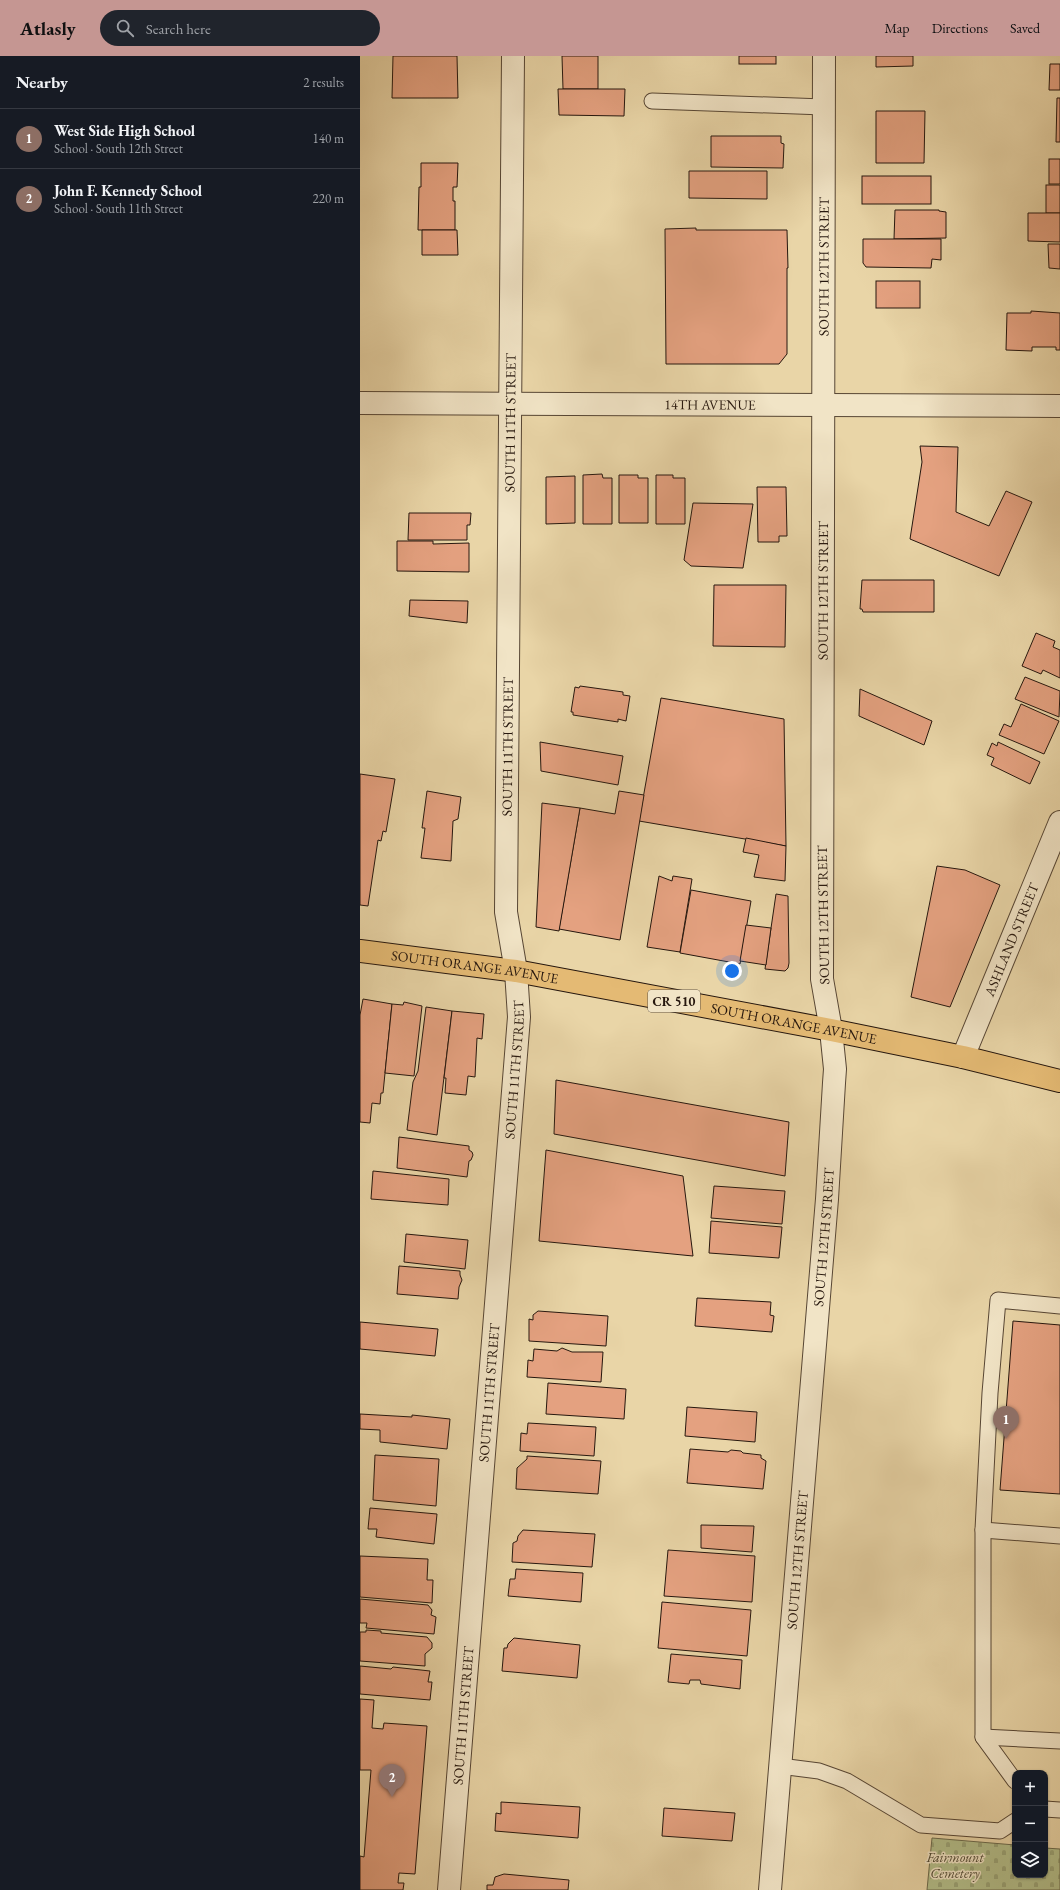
<!DOCTYPE html>
<meta charset="utf-8">
<style>
body{margin:0;font-family:"EB Garamond",serif;background:#20242c;color:#f1f3f6}
.controls{position:absolute;right:12px;bottom:12px;display:grid;overflow:hidden;border-radius:8px;box-shadow:0 1px 3px #0004}
.controls button{width:36px;height:36px;display:grid;place-items:center;padding:0;border:0;border-bottom:1px solid #363941;background:#171b24;color:#f1f3f6;font:20px sans-serif}
.you{position:absolute;left:372px;top:915px;width:14px;height:14px;margin:-10px;border:3px solid #fff;border-radius:50%;background:#1a73e8;box-shadow:0 0 0 6px #1a73e833}
.badge{display:grid;place-items:center;width:26px;height:26px;border-radius:50%;background:#c59692;color:#fff;font-size:13px;font-weight:700}
.pin{position:absolute;translate:-50% -33px;filter:drop-shadow(0 1px 2px #0008)}
.pin::after{content:'';position:absolute;top:21px;width:14px;height:12px;background:inherit;clip-path:polygon(0 0,100% 0,50% 100%)}
.list{margin:0;padding:0;list-style:none}
h2{display:flex;justify-content:space-between;align-items:center;height:52px;margin:0;padding:0 16px;font-size:17px}
h2 small{font-size:13px;font-weight:400;color:#9ea1a6}
.list li{display:grid;grid-template-columns:26px 1fr auto;gap:12px;align-items:center;box-sizing:border-box;height:60px;padding:0 16px;border-top:1px solid #363941}
.list b{display:block;font-size:15px;white-space:nowrap}
.list p{margin:0;font-size:13px;white-space:nowrap;color:#9ea1a6}
.list em{font-size:13px;font-style:normal;color:#9ea1a6}
.icon{flex:none;width:22px;height:22px;fill:none;stroke:currentColor;stroke-width:2;stroke-linecap:round;stroke-linejoin:round}
.map{position:relative;flex:none;width:700px;height:1834px;overflow:hidden}
header{display:flex;align-items:center;gap:24px;box-sizing:border-box;height:56px;padding:0 20px;background:#c59692;color:#111}
header strong{font-size:19px}
nav{display:flex;gap:22px;margin-inline-start:auto;font-size:14px}
.search{width:280px;height:36px;background:#20242c;display:flex;align-items:center;gap:10px;box-sizing:border-box;padding:0 14px;border-radius:22px;color:#9ea1a6;font-size:15px}
main{display:flex}
aside{flex:1;background:#171b24}
.map>svg:first-child{display:block}
</style>
<header>
<strong>Atlasly</strong>
<div class="search"><svg class="icon" aria-label="search" viewBox="0 0 24 24"><circle cx="10" cy="10" r="6"/><path d="M15 15l6 6"/></svg>Search here</div>
<nav><a>Map</a><a>Directions</a><a>Saved</a></nav>
</header>
<main>
<aside>
<h2>Nearby<small>2 results</small></h2>
<ul class="list">
<li><span class="badge" style="background:#8d6e63">1</span><div><b>West Side High School</b><p>School · South 12th Street</p></div><em>140 m</em></li>
<li><span class="badge" style="background:#8d6e63">2</span><div><b>John F. Kennedy School</b><p>School · South 11th Street</p></div><em>220 m</em></li>
</ul>
</aside>
<div class="map">
<svg width="700" height="1834" viewBox="0 0 700 1834">
<defs>
<pattern id="cemetery-stones" width="16" height="16" patternUnits="userSpaceOnUse"><rect width="16" height="16" fill="#b3be8a"/><path d="M2 7V4a2 2 0 0 1 4 0v3zM10 15v-3a2 2 0 0 1 4 0v3z" fill="#9aa376"/></pattern>
</defs>
<rect width="100%" height="100%" fill="#e9d5a7"/>
<filter id="stains"><feTurbulence type="fractalNoise" baseFrequency=".005" numOctaves="4"/><feColorMatrix values="0 0 0 0 .2 0 0 0 0 .09 0 0 0 0 .02 0 0 0 .5 -.17"/></filter>
<radialGradient id="worn" r=".72"><stop offset=".6" stop-color="#630" stop-opacity="0"/><stop offset="1" stop-color="#630" stop-opacity=".3"/></radialGradient>
<path fill="url(#cemetery-stones)" stroke="#6c6a4c" d="M572,1782L655,1789V1819H685V1792L700,1793V1834H567Z"/>
<g fill="#e4a180" stroke="#26170e">
<path d="M33,0H97L98,42H32Z"/>
<path d="M202,0H238V33H203Z"/>
<rect x="379" y="0" width="37" height="8"/>
<path d="M516,0H553V10L516,11Z"/>
<path d="M690,8H700V34H689Z"/>
<path d="M198,33H265L264,60L199,59Z"/>
<path d="M697,42H700V86H696Z"/>
<path d="M516,55H565L564,107H516Z"/>
<path d="M351,80H421V87L424,88L423,112L351,111Z"/>
<rect x="689" y="103" width="11" height="25"/>
<path d="M61,107H98L97,131H93V145H95V174H58L59,131H61Z"/>
<path d="M329,115H407V143L329,142Z"/>
<rect x="502" y="120" width="69" height="28"/>
<rect x="686" y="129" width="14" height="28"/>
<path d="M535,154H579V155L586,156V182L534,183Z"/>
<path d="M668,157H700V186L668,185Z"/>
<path d="M336,172V174H427L428,212H427V298L419,308H306L305,173Z"/>
<path d="M62,174H97L98,199H62Z"/>
<path d="M503,183H581V204L572,203L571,212L506,211L503,207Z"/>
<path d="M688,188H700V213L689,212Z"/>
<rect x="516" y="225" width="44" height="27"/>
<path d="M671,255L700,257V294H696V291H672V295L646,294L647,257H671Z"/>
<path d="M560,390L598,391L596,456L629,470L646,435L672,446L639,520L550,483L562,406Z"/>
<path d="M242,418L243,422H252V468H223V419Z"/>
<path d="M259,419H278V422H288V467H259Z"/>
<path d="M296,419H313V422H325V468H296Z"/>
<path d="M215,420V467L186,468V421Z"/>
<path d="M397,431H426L427,480H419V486H398Z"/>
<path d="M333,447L393,448L383,512L331,510L324,504Z"/>
<path d="M49,457H111L110,469H107V484H48Z"/>
<path d="M37,485H73V488L109,487V516L37,515Z"/>
<path d="M502,524H574V556H503L502,553H500Z"/>
<path d="M354,529H426L425,591L353,590Z"/>
<path d="M50,544L108,545L107,567L49,560Z"/>
<path d="M676,577L695,585L693,591L700,594V622L683,614L681,618L662,610Z"/>
<path d="M665,621L700,635L699,661L655,643Z"/>
<path d="M220,630L263,636V639L270,640L266,665L258,663V666L213,659V656H211L215,631L219,632Z"/>
<path d="M500,633L572,665L564,689L499,660Z"/>
<path d="M301,642L424,663L426,790L279,765Z"/>
<path d="M661,648L699,665L684,698L639,679L644,668L651,671Z"/>
<path d="M180,686L263,700L258,729L181,715Z"/>
<path d="M638,686L680,706L670,728L631,709L634,702L627,699L632,687L637,690Z"/>
<path d="M0,718L35,723L26,776L23,775L21,785L18,784L8,850L0,849Z"/>
<path d="M67,735L101,741L98,763L93,765L91,805L61,802L65,772H62Z"/>
<path d="M259,735L284,739L260,884L199,873L220,752L255,758Z"/>
<path d="M182,747L220,752L199,875L176,871Z"/>
<path d="M386,782L426,790L425,825L394,821L399,799L383,796Z"/>
<path d="M577,810L605,814L640,829L590,951L551,941Z"/>
<path d="M299,820L312,825L313,820L332,823L320,896L287,891Z"/>
<path d="M331,834L391,845L380,908L320,897Z"/>
<path d="M416,838L428,840L429,907L428,912L425,915L405,913Z"/>
<path d="M386,869L411,872L406,909L380,905Z"/>
<path d="M3,943L32,948L23,1037H21L20,1048L12,1047L10,1067L0,1066V959Z"/>
<path d="M44,946L62,950L54,1020L25,1017L32,948L43,949Z"/>
<path d="M66,951L92,955L77,1079L47,1074L53,1026L58,1015Z"/>
<path d="M92,955L124,958L122,983L117,982L115,1021L108,1020L106,1039L85,1037L86,1022H84Z"/>
<path d="M196,1024L429,1066L425,1120L194,1078Z"/>
<path d="M39,1081L109,1090V1094L112,1096L113,1099L111,1104L109,1105L107,1121L37,1112Z"/>
<path d="M186,1094L323,1120L333,1200L179,1185Z"/>
<path d="M13,1115L89,1123L88,1149L11,1143Z"/>
<path d="M354,1130L425,1135L422,1168L351,1162Z"/>
<path d="M351,1165L422,1171L419,1202L349,1197Z"/>
<path d="M46,1178L108,1184L105,1213L44,1206Z"/>
<path d="M39,1210L100,1215V1219L102,1224L99,1231L98,1243L37,1238Z"/>
<path d="M337,1242L411,1246L410,1259L414,1260L412,1276L335,1270Z"/>
<path d="M178,1255L248,1260L246,1290L169,1285V1263L173,1264V1259Z"/>
<path d="M653,1265L700,1269V1438L640,1434Z"/>
<path d="M0,1266L78,1273L75,1300L0,1293Z"/>
<path d="M202,1292L212,1296H243L241,1326L167,1321L168,1304L173,1305L174,1293L197,1295Z"/>
<path d="M188,1327L266,1333L264,1363L186,1358Z"/>
<path d="M327,1351L397,1356L395,1386L325,1380Z"/>
<path d="M0,1358L52,1361V1359L90,1363L87,1393L20,1386V1374L0,1373Z"/>
<path d="M168,1367L236,1371L234,1400L160,1395L161,1377L167,1378Z"/>
<path d="M330,1393L368,1396L371,1394L381,1395L383,1397L401,1399V1402L406,1405L403,1433L327,1427Z"/>
<path d="M15,1399L79,1403L76,1450L13,1444Z"/>
<path d="M167,1400L241,1405L238,1438L156,1433L157,1412L167,1403Z"/>
<path d="M10,1452L77,1458L74,1488L16,1481L17,1473H8Z"/>
<path d="M341,1469L394,1470L392,1496L341,1492Z"/>
<path d="M163,1474L235,1478L232,1511L152,1506L153,1487L157,1485L158,1480Z"/>
<path d="M308,1494L395,1500L392,1546L304,1540Z"/>
<path d="M0,1500L68,1503L67,1524H73L72,1547L0,1541Z"/>
<path d="M156,1513L223,1517L221,1546L148,1540L150,1523H155Z"/>
<path d="M0,1543L68,1549L72,1554L71,1559L76,1561L74,1578L6,1572L7,1567H0Z"/>
<path d="M302,1546L391,1554L387,1600L298,1592Z"/>
<path d="M6,1574L21,1575V1577L67,1581L72,1587V1592L65,1598V1610L0,1605V1576H6Z"/>
<path d="M154,1582L220,1589L217,1622L142,1615L144,1592H147L148,1588Z"/>
<path d="M311,1598L382,1604L380,1633L341,1628L340,1624H330L329,1628L308,1626Z"/>
<path d="M0,1610L31,1613L33,1611L70,1615L68,1626H72L70,1644L0,1638Z"/>
<path d="M0,1643L14,1644L12,1672L23,1673L24,1667L67,1670L55,1818L39,1817L38,1827H44L43,1834H0V1800L4,1801L11,1714H0Z"/>
<path d="M141,1746L220,1751L218,1782L135,1775L136,1757L141,1758Z"/>
<path d="M304,1752L375,1757L372,1785L302,1780Z"/>
<path d="M144,1818L209,1824L208,1834H127V1829H133L135,1821Z"/>
</g>
<g fill="none" stroke-linecap="round" stroke-linejoin="round">
<defs>
<g id="service">
<path d="M292,45L464,51"/>
<path d="M623,1474L700,1480"/>
<path d="M623,1681L700,1685"/>
<path d="M420,1710L459,1715L487,1725L561,1769L640,1775L655,1765"/>
<path d="M655,1725L623,1681V1474L630,1337L638,1244L700,1250"/>
<path d="M685,1753L700,1754"/>
</g>
<g id="minor">
<path id="s1" d="M0,347L700,350"/>
<path id="s2" d="M603,1001L700,766"/>
</g>
<g id="tertiary">
<path id="s3" d="M89,1834L159,961L156,915L146,856L153,0"/>
<path id="s4" d="M410,1834L467,1143L474,1027L475,1013L471,974L462,923L464,0"/>
</g>
<g id="primary">
<path id="s5" d="M0,895L156,915L471,974L603,1001L700,1025"/>
</g>
</defs>
<use href="#service" stroke="#574634" stroke-width="17"/>
<use href="#minor" stroke="#574634" stroke-width="24"/>
<use href="#tertiary" stroke="#574634" stroke-width="24"/>
<use href="#primary" stroke="#26170e" stroke-width="24"/>
<use href="#service" stroke="#f1e4c6" stroke-width="15"/>
<use href="#minor" stroke="#f1e4c6" stroke-width="22"/>
<use href="#tertiary" stroke="#f1e4c6" stroke-width="22"/>
<use href="#primary" stroke="#e4ba74" stroke-width="22"/>
</g>
<g text-anchor="middle" dominant-baseline="central" stroke-width="3" stroke-linejoin="round" paint-order="stroke">
<rect fill="#f1e4c6" stroke="#635445" stroke-width="1" x="288" y="934" width="52" height="22" rx="3"/>
<g font-size="13" font-weight="bold" fill="#26170e">
<text x="314" y="945">CR 510</text>
</g>
<g font-size="14" fill="#26170e" stroke="#f1e4c6">
<text stroke="none"><textPath href="#s4" startOffset="1627">SOUTH 12TH STREET</textPath></text>
<text stroke="none"><textPath href="#s1" startOffset="350">14TH AVENUE</textPath></text>
<text stroke="none"><textPath href="#s3" startOffset="1471">SOUTH 11TH STREET</textPath></text>
<text stroke="none"><textPath href="#s4" startOffset="1303">SOUTH 12TH STREET</textPath></text>
<text stroke="none"><textPath href="#s3" startOffset="1147">SOUTH 11TH STREET</textPath></text>
<text transform="translate(463 859) rotate(-91)">SOUTH 12TH STREET</text>
<text stroke="none"><textPath href="#s2" startOffset="127">ASHLAND STREET</textPath></text>
<text stroke="none"><textPath href="#s5" startOffset="116">SOUTH ORANGE AVENUE</textPath></text>
<text stroke="none"><textPath href="#s5" startOffset="440">SOUTH ORANGE AVENUE</textPath></text>
<text stroke="none"><textPath href="#s3" startOffset="823">SOUTH 11TH STREET</textPath></text>
<text stroke="none"><textPath href="#s4" startOffset="655">SOUTH 12TH STREET</textPath></text>
<text stroke="none"><textPath href="#s3" startOffset="499">SOUTH 11TH STREET</textPath></text>
<text stroke="none"><textPath href="#s4" startOffset="331">SOUTH 12TH STREET</textPath></text>
<text stroke="none"><textPath href="#s3" startOffset="175">SOUTH 11TH STREET</textPath></text>
</g>
<g font-size="14" font-style="italic" fill="#504933" stroke="#f1e4c6">
<text x="595" y="1801">Fairmount<tspan x="595" dy="16">Cemetery</tspan></text>
</g>
</g>
<rect width="100%" height="100%" filter="url(#stains)"/>
<rect width="100%" height="100%" fill="url(#worn)"/>
</svg>
<div class="controls">
<button>+</button>
<button>−</button>
<button><svg class="icon" aria-label="layers" viewBox="0 0 24 24"><path d="M12 4l9 5-9 5-9-5zM3 14l9 5 9-5"/></svg></button>
</div>
<div class="you"></div>
<div class="pin badge" style="left:646px;top:1383px;background:#8d6e63">1</div>
<div class="pin badge" style="left:32px;top:1741px;background:#8d6e63">2</div>
</div>
</main>
